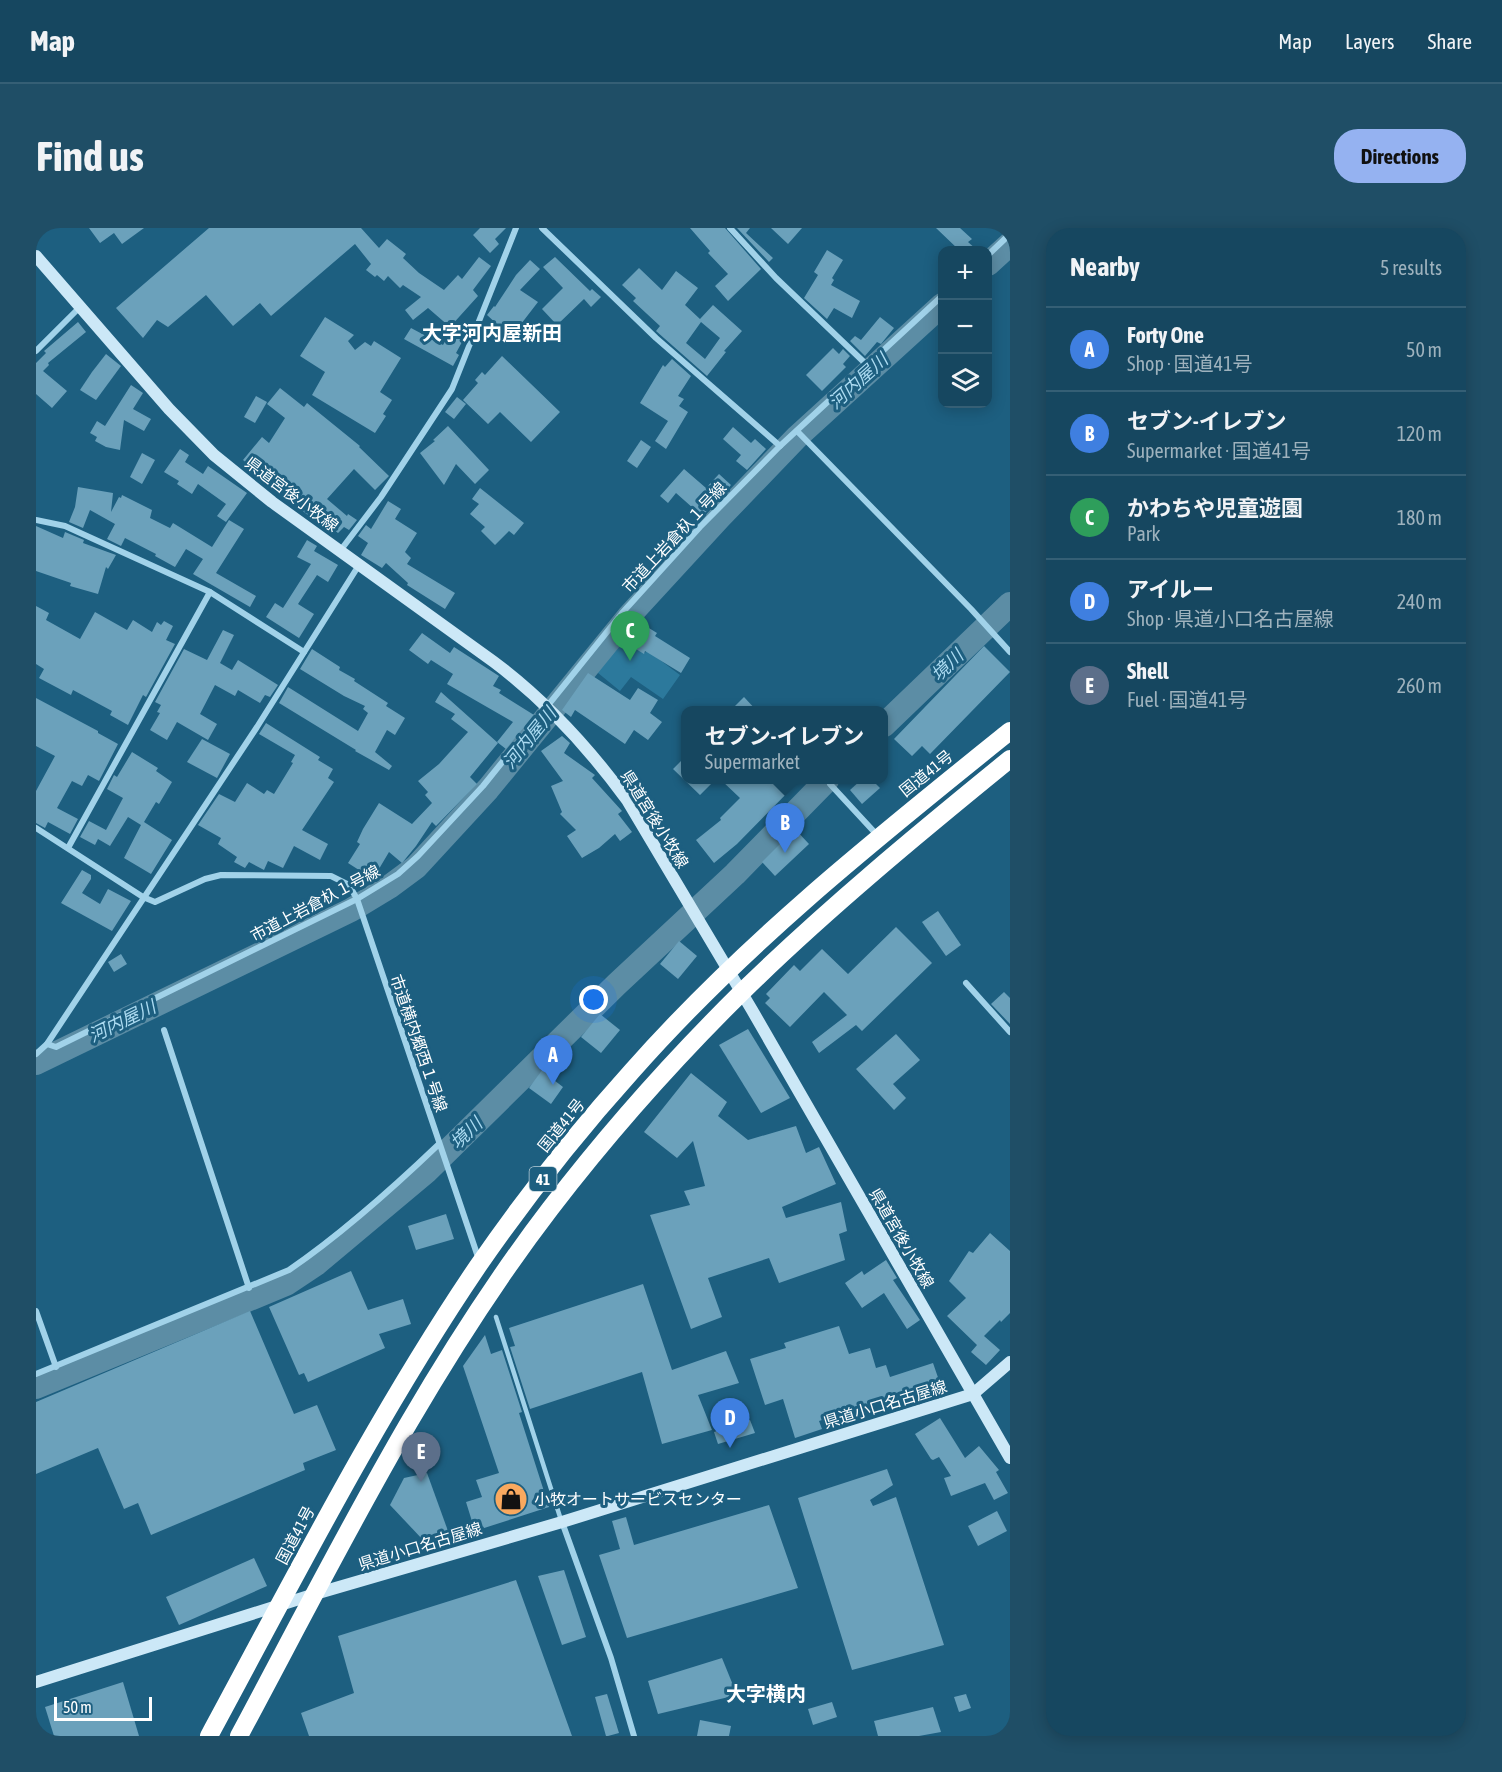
<!DOCTYPE html>
<meta charset="utf-8">
<style>
body{margin:0;font-family:"Asap Condensed","Noto Sans JP",sans-serif;background:#1f4e66;color:#f1f3f6}
.controls{position:absolute;right:18px;top:18px;display:grid;overflow:hidden;border-radius:12px;box-shadow:0 3px 15px #0003}
.controls button{width:54px;height:54px;display:grid;place-items:center;padding:0;border:0;border-bottom:2px solid #355f75;background:#164760;color:#f1f3f6;font:30px sans-serif}
.scale{position:absolute;left:18px;bottom:15px;width:98px;box-sizing:border-box;padding-left:6px;border:3px solid #fff;border-top:0;font-size:16px;line-height:21px;white-space:nowrap;color:#fff;-webkit-text-stroke:4px #1d5f80;paint-order:stroke}
.you{position:absolute;left:558px;top:772px;width:21px;height:21px;margin:-15px;border:4px solid #fff;border-radius:50%;background:#1a73e8;box-shadow:0 0 0 9px #1a73e833}
.badge{display:grid;place-items:center;width:39px;height:39px;border-radius:50%;background:#95b2f1;color:#fff;font-size:20px;font-weight:700}
.pin{position:absolute;translate:-50% -50px;filter:drop-shadow(0 2px 3px #0008)}
.pin::after{content:'';position:absolute;top:32px;width:21px;height:18px;background:inherit;clip-path:polygon(0 0,100% 0,50% 100%)}
.popup{position:absolute;left:645px;top:478px;width:207px;height:78px;box-sizing:border-box;display:grid;place-content:center;border-radius:12px;background:#164760;filter:drop-shadow(0 2px 4px #0005);font-size:20px;white-space:nowrap;color:#9eb2bd}
.popup b{font-size:22px;color:#f1f3f6}
.popup::after{content:'';position:absolute;left:50%;top:100%;margin-left:-12px;border:12px solid transparent;border-top-color:#164760}
.list{margin:0;padding:0;list-style:none}
h2{display:flex;justify-content:space-between;align-items:center;height:78px;margin:0;padding:0 24px;font-size:26px}
h2 small{font-size:20px;font-weight:400;color:#9eb2bd}
.list li{display:grid;grid-template-columns:39px 1fr auto;gap:18px;align-items:center;box-sizing:border-box;height:84px;padding:0 24px;border-top:2px solid #355f75}
.list b{display:block;font-size:22px;white-space:nowrap}
.list p{margin:0;font-size:20px;white-space:nowrap;color:#9eb2bd}
.list em{font-size:20px;font-style:normal;color:#9eb2bd}
.icon{flex:none;width:33px;height:33px;fill:none;stroke:currentColor;stroke-width:2;stroke-linecap:round;stroke-linejoin:round}
.map{position:relative;flex:none;width:974px;height:1508px;overflow:hidden;border-radius:24px}
header{display:flex;align-items:center;gap:36px;box-sizing:border-box;height:84px;padding:0 30px;background:#164760;border-bottom:2px solid #355f75}
header strong{font-size:28px}
nav{display:flex;gap:33px;margin-inline-start:auto;font-size:21px}
.intro{display:flex;align-items:center;justify-content:space-between;box-sizing:border-box;height:144px;padding:0 36px}
h1{margin:0;font-size:42px}
.button{padding:15px 27px;border-radius:24px;background:#95b2f1;color:#111;font-size:21px;font-weight:700}
main{display:flex;gap:36px;padding:0 36px}
aside{flex:1;background:#164760;border-radius:24px;box-shadow:0 3px 15px #0003}
.map>svg:first-child{display:block}
</style>
<header>
<strong>Map</strong>
<nav><a>Map</a><a>Layers</a><a>Share</a></nav>
</header>
<div class="intro"><h1>Find us</h1><a class="button">Directions</a></div>
<main>
<div class="map">
<svg width="974" height="1508" viewBox="0 0 974 1508">
<rect width="100%" height="100%" fill="#1d5f80"/>
<path fill="#2c799c" d="M583,408L608,425L612,423L644,447L627,471L595,449L584,463L556,440Z"/>
<g fill="none" stroke-linecap="round" stroke-linejoin="round">
<g stroke="#5c8da5" stroke-width="24">
<path d="M952,36L974,16"/>
<path d="M848,497L974,376"/>
<path d="M0,835L315,682L353,659L380,639L452,561L593,388L685,288L761,209L906,77"/>
<path d="M0,1159L250,1056L280,1036L391,943L581,756L699,646L791,552"/>
</g>
</g>
<g fill="#6ba1bb" fill-rule="evenodd">
<path d="M53,0H108L86,16L78,5L64,15Z"/>
<path d="M173,0H325L343,20L351,11L370,26L367,30L383,45L408,62L422,47L426,51L443,29L455,38L437,62L442,68L414,99L392,80L377,92L369,82L385,69L367,57L364,60L352,48L348,53L341,47L339,49L330,42L335,36L319,16L235,88L224,75L197,98L170,67L132,99L121,92L107,110L80,80Z"/>
<path d="M444,0H470L459,11L463,16L454,25L437,7Z"/>
<path d="M654,0H689L725,41L692,73L679,58L692,46L672,25L674,23Z"/>
<path d="M701,0H714L710,5L737,30L733,34Z"/>
<path d="M735,0H766L752,16Z"/>
<path d="M900,0H924L936,11L932,14L941,22H923Z"/>
<path d="M791,22L807,32L796,50L798,52L795,57L824,73L816,90L798,80L791,91L768,70L782,47L778,44Z"/>
<path d="M519,29L554,63L556,61L565,69L555,79L548,71L521,97L506,81L527,60L507,39Z"/>
<path d="M494,32L504,41L484,62L502,74L475,109L451,87L458,78L459,79L480,47Z"/>
<path d="M603,40L626,62L640,43L662,60L649,77L664,91L677,77L706,103L688,123L690,124L671,148L620,103L624,98L597,73L600,70L586,57ZM665,94L684,110L669,131L650,115Z"/>
<path d="M289,89L318,107L312,113L319,122L329,114L335,118L338,113L365,130L344,164L356,172L347,186L350,188L339,205L276,167L289,144L264,128Z"/>
<path d="M844,89L858,100L845,116L841,114L829,128L814,113L819,108L825,112Z"/>
<path d="M42,94L50,104L12,135L13,137L7,143L31,163L16,180L0,166V135L10,125L8,123Z"/>
<path d="M419,96L432,103L420,125L423,127L417,138L368,111L375,100L407,117Z"/>
<path d="M797,120L803,126L807,121L814,128L807,136L810,139L786,163L770,147Z"/>
<path d="M70,126L85,138L60,172L44,162L56,144Z"/>
<path d="M466,128L524,184L495,214L464,184L452,196L427,172L442,155L439,152L446,144L449,147Z"/>
<path d="M636,131L655,148L642,168L648,171L643,178L652,184L630,221L619,213L632,193L604,175L627,137L629,139Z"/>
<path d="M95,157L107,165L97,181L115,191L108,203L88,192L84,222L70,219L59,213L61,209L54,205L61,193L69,198Z"/>
<path d="M244,160L268,179L271,175L324,218L323,219L353,248L339,262L318,241L291,271L311,288L312,286L321,292L313,302L308,299L302,305L277,284L273,288L263,280L268,275L242,252L234,261L223,253L227,248L207,232L226,209L233,215L249,190L231,176Z"/>
<path d="M220,168L231,174L219,195L208,189Z"/>
<path d="M421,169L430,176L418,191L409,184Z"/>
<path d="M412,198L453,242L439,256L420,236L408,257L384,225L399,213L397,212Z"/>
<path d="M697,199L715,215L719,211L730,221L711,242L700,233L705,227L687,211Z"/>
<path d="M605,212L615,219L601,240L591,233Z"/>
<path d="M144,221L153,227L149,234L167,246L172,238L211,265L190,294L181,288L190,276L162,256L156,266L141,256L143,253L128,244Z"/>
<path d="M106,225L119,232L106,256L94,249Z"/>
<path d="M648,241L670,260L683,246L695,257L666,288L640,265L632,275L624,268Z"/>
<path d="M42,259L77,265L75,284L83,269L85,270L86,267L116,282L114,290L134,300L137,295L176,319L193,292L208,301L180,345L220,368L214,379L157,346L167,331L150,321L139,339L119,328L120,326L89,310L85,318L71,311L79,296L54,282L47,300L33,294L39,279Z"/>
<path d="M444,260L488,295L478,307L473,303L459,317L445,303L449,299L434,286L443,276L436,271Z"/>
<path d="M352,273L365,281L359,291L381,305L369,324L375,330L371,336L419,365L409,381L371,357L372,355L350,335L346,340L325,327L332,315L322,308L330,297L335,301Z"/>
<path d="M0,298L27,310L29,304L48,312L47,315L80,327L72,341L70,339L62,366L34,358L35,355L0,343Z"/>
<path d="M271,312L281,318L278,323L302,337L292,354L281,347L262,376L278,386L263,410L230,389L239,375L247,380L275,336L261,329Z"/>
<path d="M0,378L13,385L10,392L44,411L59,384L91,402L97,392L116,404L121,394L125,397L128,393L137,398L130,412L139,416L110,469L107,467L92,497L74,487L76,483L37,462L35,467L3,450L8,441L0,436Z"/>
<path d="M608,397L621,405L619,408L654,430L645,445L609,423L608,426L595,418Z"/>
<path d="M187,402L198,407L184,435L196,442L202,432L242,457L234,469L229,467L224,475L202,462L199,468L179,457L164,486L181,496L172,512L141,494L131,512L114,502L124,485L121,484L125,477L119,474L148,421L171,432Z"/>
<path d="M386,405L414,425L418,419L463,448L457,458L465,462L463,465L498,487L470,521L461,514L477,494L411,456L417,446L395,432L392,436L373,422Z"/>
<path d="M948,418L974,444L894,526L886,518L876,528L858,511Z"/>
<path d="M276,421L304,439L303,442L319,451L318,453L352,475L350,478L369,490L359,507L351,502L339,524L356,538L353,542L319,523L320,522L243,475L252,459L322,503L332,485L327,481L329,478L308,468L264,441Z"/>
<path d="M552,445L594,472L602,460L622,472L614,485L626,494L612,512L598,502L589,516L539,482L535,489L526,482Z"/>
<path d="M405,464L462,515L434,549L441,556L400,598L396,594L380,618L366,635L353,624L337,651L312,635L324,616L321,614L327,601L343,575L376,596L396,575L389,567L392,564L382,553L403,536L432,504L415,491L419,486L399,474Z"/>
<path d="M708,469L721,483H694Z"/>
<path d="M0,470L62,503V505L82,516L63,553L52,547L46,558L36,553L21,580L42,591L34,606L12,594L9,600L0,595V563L19,528L0,518Z"/>
<path d="M230,495L284,529L282,532L297,541L292,550L298,554L266,602L292,616L284,632L258,618L247,640L232,633L228,642L213,634L209,640L198,634L201,629L182,616L185,610L162,597L183,566L199,574L211,555L228,566L231,562L238,566L257,535L255,534L259,527L223,506Z"/>
<path d="M526,508L534,515L528,525L559,547L556,550L586,583L582,586L596,604L584,613L579,606L563,620L546,630L531,608L540,602L524,586L526,584L515,558L527,553L505,523Z"/>
<path d="M166,511L194,526L181,550L151,534Z"/>
<path d="M96,524L122,540L120,543L136,554L123,576L120,574L108,594L136,612L115,646L88,630L105,597L92,589L74,618L62,611L59,617L44,609L53,593L70,602L87,570L71,561L78,547L81,549Z"/>
<path d="M650,528V552H679L664,567L637,541Z"/>
<path d="M685,552H764L701,616L678,635L660,612L685,592L684,590L704,570Z"/>
<path d="M825,552H836L844,560L826,576L814,562Z"/>
<path d="M759,601L773,616L739,648L726,634Z"/>
<path d="M46,642L55,647V651L46,665L64,676L72,661L95,673L76,703L25,675Z"/>
<path d="M902,683L925,717L910,728L886,694Z"/>
<path d="M860,699L896,735L826,803L820,797L783,825L776,814L811,787L788,764L754,799L729,775L734,770L730,766L758,737L764,743L786,721L812,746Z"/>
<path d="M643,713L661,728L642,751L624,736Z"/>
<path d="M85,726L91,736L78,744L72,734Z"/>
<path d="M968,764L974,770V796L955,776Z"/>
<path d="M564,786L584,802L565,825L545,809Z"/>
<path d="M712,801L754,870L725,885L683,817Z"/>
<path d="M860,806L884,832L857,856L870,870L858,882L820,841Z"/>
<path d="M515,830L524,836L514,849L527,859L515,876L493,860Z"/>
<path d="M655,845L691,874L682,888L712,912L760,898L770,925L783,919L800,956L746,979L750,990L805,974L811,1003L803,1006L809,1032L743,1055L733,1030L672,1050L686,1089L655,1101L614,987L654,977L648,963L669,958L657,913L641,930L608,904Z"/>
<path d="M410,986L418,1011L380,1022L372,998Z"/>
<path d="M954,1005L974,1023V1085L965,1094L964,1092L948,1108L964,1122L950,1137L935,1124L941,1117L911,1088L930,1070L913,1053L933,1023L937,1025Z"/>
<path d="M850,1032L861,1050L857,1052L884,1092L871,1101L848,1065L826,1080L809,1055L826,1043L828,1047Z"/>
<path d="M315,1043L332,1082L367,1071L375,1096L343,1106L349,1120L272,1154L268,1145L263,1147L233,1079Z"/>
<path d="M607,1056L636,1142L690,1123L703,1155L662,1167L676,1202L626,1216L606,1144L494,1181L474,1119L479,1118L473,1100Z"/>
<path d="M214,1083L258,1186L281,1177L300,1222L267,1235L269,1242L115,1307L102,1275L88,1281L62,1220L0,1246V1174Z"/>
<path d="M803,1098L813,1126L834,1120L840,1140L850,1137L854,1149L897,1135L907,1164L846,1184L843,1174L783,1193L786,1201L759,1210L747,1171L729,1177L714,1131L750,1120L748,1115Z"/>
<path d="M449,1107L455,1126L466,1122L486,1184L483,1185L513,1279L439,1303L430,1274L446,1269L440,1252L463,1245L427,1138Z"/>
<path d="M904,1190L929,1230L943,1218L963,1242L960,1244L972,1265L958,1272L949,1255L915,1268L908,1250L915,1248L903,1229L897,1232L895,1231L879,1206Z"/>
<path d="M714,1192L719,1205L682,1216L678,1204Z"/>
<path d="M851,1241L857,1257L834,1272L837,1278L860,1269L908,1417L816,1442L762,1270Z"/>
<path d="M391,1245L412,1303L388,1313L354,1277L368,1250Z"/>
<path d="M733,1277L762,1360L591,1410L563,1327L584,1321L576,1293L590,1289L598,1317Z"/>
<path d="M961,1283L971,1303L942,1318L932,1298Z"/>
<path d="M218,1330L231,1358L143,1397L130,1369Z"/>
<path d="M528,1342L550,1409L526,1417L502,1348Z"/>
<path d="M480,1352L536,1508H273L265,1485L318,1465L302,1408Z"/>
<path d="M686,1430L701,1467L622,1486L612,1453Z"/>
<path d="M87,1454L103,1508H18L9,1479Z"/>
<path d="M571,1466L583,1505L572,1508H570L559,1469Z"/>
<path d="M930,1466L935,1480L923,1484L918,1469Z"/>
<path d="M796,1474L801,1489L777,1497L772,1481Z"/>
<path d="M897,1479L905,1504L883,1508H842L838,1493Z"/>
<path d="M664,1492L695,1498L693,1508H661Z"/>
</g>
<g fill="none" stroke-linecap="round" stroke-linejoin="round">
<path stroke="#a1d2e9" stroke-width="4.5" d="M460,1089L525,1292"/>
<g stroke="#a1d2e9" stroke-width="6">
<path d="M506,0L620,110L744,218"/>
<path d="M694,0L740,50L831,137"/>
<path d="M952,27L974,6"/>
<path d="M0,123L44,79"/>
<path d="M761,203L935,381L974,424"/>
<path d="M0,292L29,298L174,364L268,424"/>
<path d="M304,323L345,269L416,161L480,0"/>
<path d="M794,556L842,608"/>
<path d="M0,600L107,669L119,674L169,651L185,647L295,648L313,657L321,671L443,1032"/>
<path d="M32,620L174,364"/>
<path d="M930,755L974,804"/>
<path d="M128,802L213,1060"/>
<path d="M11,816L20,819L321,671L362,646L382,628L447,558L587,384L664,299L744,218L906,68"/>
<path d="M0,826L11,816L221,499L323,337"/>
<path d="M0,1083L20,1139"/>
<path d="M0,1146L253,1042C307,1005 356,961 403,916"/>
<path d="M526,1294L575,1430L598,1508"/>
</g>
<g stroke="#cce8f7" stroke-width="12">
<path d="M0,28L133,181L178,227L236,274L458,434C510,473 553,520 591,572L716,782L974,1230"/>
<path d="M0,1454L279,1366L526,1294L937,1166L974,1134"/>
</g>
<g stroke="#fff" stroke-width="18">
<path d="M173,1508C259,1349 341,1187 442,1038C489,970 541,904 596,843C709,715 842,609 974,503"/>
<path d="M203,1508C299,1329 390,1143 514,981C573,904 638,831 707,763C791,681 883,605 974,531"/>
</g>
</g>
<defs>
<symbol id="shop-disc" viewBox="-11 -11 22 22"><circle r="9.5" fill="#f9a95f" stroke="#1d5f80"/><path d="M-5-2.5h2.3a2.7 3.5 0 0 1 5.4 0H5L5.5 6h-11ZM-1.5-2.5h3a1.5 2.3 0 0 0-3 0Z" fill="#111"/></symbol>
</defs>
<g fill-rule="evenodd">
<use href="#shop-disc" x="456" y="1252" width="38" height="38"/>
</g>
<g text-anchor="middle" dominant-baseline="central" stroke-width="6" stroke-linejoin="round" paint-order="stroke">
<rect fill="#1d5f80" stroke="#bbcfd9" stroke-width="1.5" x="493.5" y="939" width="27" height="24" rx="4.5"/>
<g font-size="15" font-weight="bold" fill="#fff">
<text x="507" y="951">41</text>
</g>
<g font-size="16" fill="#fff" stroke="#1d5f80">
<text transform="translate(256 266) rotate(37)">県道宮後小牧線</text>
<text transform="translate(638 309) rotate(-47)">市道上岩倉杁１号線</text>
<text transform="translate(890 545) rotate(-39)">国道41号</text>
<text transform="translate(619 591) rotate(58)">県道宮後小牧線</text>
<text transform="translate(279 675) rotate(-28)">市道上岩倉杁１号線</text>
<text transform="translate(383 815) rotate(71)">市道横内郷西１号線</text>
<text transform="translate(525 897) rotate(-51)">国道41号</text>
<text transform="translate(866 1010) rotate(60)">県道宮後小牧線</text>
<text transform="translate(849 1176) rotate(-17)">県道小口名古屋線</text>
<text transform="translate(259 1307) rotate(-62)">国道41号</text>
<text transform="translate(384 1318) rotate(-17)">県道小口名古屋線</text>
</g>
<g font-size="16" fill="#fff" stroke="#1d5f80" text-anchor="start">
<text x="498" y="1271">小牧オートサービスセンター</text>
</g>
<g font-size="18" font-style="italic" fill="#acdbf1" stroke="#1d5f80">
<text transform="translate(822 153) rotate(-42)">河内屋川</text>
<text transform="translate(911 437) rotate(-44)">境川</text>
<text transform="translate(493 510) rotate(-51)">河内屋川</text>
<text transform="translate(86 793) rotate(-26)">河内屋川</text>
<text transform="translate(430 905) rotate(-44)">境川</text>
</g>
<g font-size="20" font-weight="bold" fill="#fff" stroke="#1d5f80">
<text x="456" y="104">大字河内屋新田</text>
<text x="730" y="1465">大字横内</text>
</g>
</g>
</svg>
<div class="controls">
<button>+</button>
<button>−</button>
<button><svg class="icon" aria-label="layers" viewBox="0 0 24 24"><path d="M12 4l9 5-9 5-9-5zM3 14l9 5 9-5"/></svg></button>
</div>
<div class="scale">50 m</div>
<div class="you"></div>
<div class="pin badge" style="left:517px;top:857px;background:#3f7fe0">A</div>
<div class="pin badge" style="left:749px;top:625px;background:#3f7fe0">B</div>
<div class="popup"><b>セブン-イレブン</b>Supermarket</div>
<div class="pin badge" style="left:594px;top:433px;background:#2e9e5b">C</div>
<div class="pin badge" style="left:694px;top:1220px;background:#3f7fe0">D</div>
<div class="pin badge" style="left:385px;top:1254px;background:#5c6f8a">E</div>
</div>
<aside>
<h2>Nearby<small>5 results</small></h2>
<ul class="list">
<li><span class="badge" style="background:#3f7fe0">A</span><div><b>Forty One</b><p>Shop · 国道41号</p></div><em>50 m</em></li>
<li><span class="badge" style="background:#3f7fe0">B</span><div><b>セブン-イレブン</b><p>Supermarket · 国道41号</p></div><em>120 m</em></li>
<li><span class="badge" style="background:#2e9e5b">C</span><div><b>かわちや児童遊園</b><p>Park</p></div><em>180 m</em></li>
<li><span class="badge" style="background:#3f7fe0">D</span><div><b>アイルー</b><p>Shop · 県道小口名古屋線</p></div><em>240 m</em></li>
<li><span class="badge" style="background:#5c6f8a">E</span><div><b>Shell</b><p>Fuel · 国道41号</p></div><em>260 m</em></li>
</ul>
</aside>
</main>
